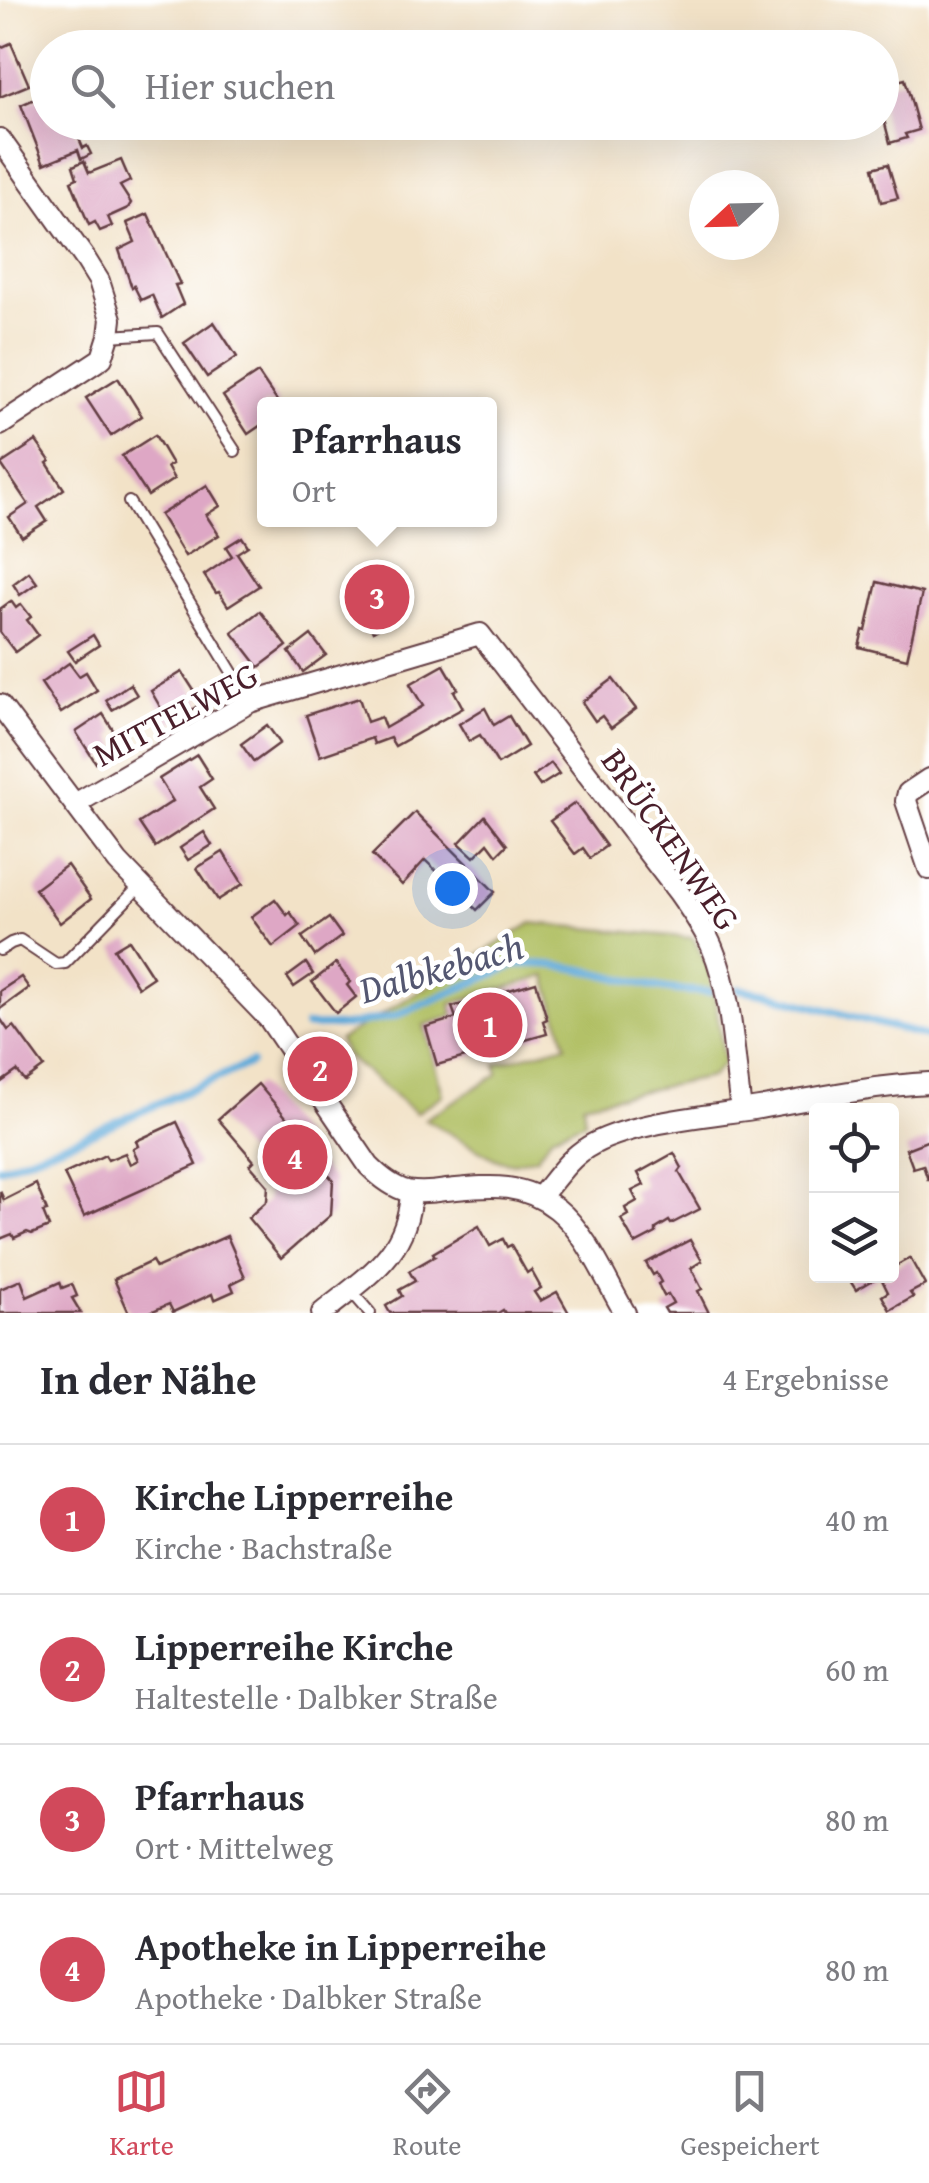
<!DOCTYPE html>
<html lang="de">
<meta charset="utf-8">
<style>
body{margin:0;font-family:"Gentium Book Plus",serif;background:#f7f7f7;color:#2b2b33}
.controls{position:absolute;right:30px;bottom:30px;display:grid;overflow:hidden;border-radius:10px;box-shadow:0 10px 40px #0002}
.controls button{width:90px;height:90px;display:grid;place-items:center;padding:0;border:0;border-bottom:2px solid #e1e1e2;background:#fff;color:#2b2b33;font:50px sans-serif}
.compass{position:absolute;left:689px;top:170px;width:90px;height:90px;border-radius:50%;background:#fff;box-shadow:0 10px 40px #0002;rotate:248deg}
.you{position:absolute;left:452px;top:888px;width:35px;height:35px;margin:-25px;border:8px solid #fff;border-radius:50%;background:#1a73e8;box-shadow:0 0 0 15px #1a73e833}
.badge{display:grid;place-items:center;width:65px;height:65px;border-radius:50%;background:#d1495b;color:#fff;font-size:32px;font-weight:700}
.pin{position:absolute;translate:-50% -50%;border:5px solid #fff;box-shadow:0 2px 10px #0006}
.popup{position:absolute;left:257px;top:397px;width:240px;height:130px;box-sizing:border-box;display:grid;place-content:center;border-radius:10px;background:#fff;filter:drop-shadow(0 2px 8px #0005);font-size:32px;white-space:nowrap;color:#7c7c81}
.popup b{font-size:38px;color:#2b2b33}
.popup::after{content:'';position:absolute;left:50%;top:100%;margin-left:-20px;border:20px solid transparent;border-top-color:#fff}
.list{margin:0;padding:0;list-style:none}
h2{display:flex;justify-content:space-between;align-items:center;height:130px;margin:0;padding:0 40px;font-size:42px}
h2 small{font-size:32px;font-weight:400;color:#7c7c81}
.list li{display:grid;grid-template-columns:65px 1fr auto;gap:30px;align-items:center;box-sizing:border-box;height:150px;padding:0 40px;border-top:2px solid #e1e1e2}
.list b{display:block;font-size:38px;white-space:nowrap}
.list p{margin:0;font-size:32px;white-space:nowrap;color:#7c7c81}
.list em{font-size:32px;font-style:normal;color:#7c7c81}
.icon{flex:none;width:55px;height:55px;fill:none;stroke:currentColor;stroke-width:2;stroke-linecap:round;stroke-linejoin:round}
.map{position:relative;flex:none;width:929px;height:1313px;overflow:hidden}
.search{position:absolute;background:#fff;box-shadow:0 10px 40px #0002;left:30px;right:30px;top:30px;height:110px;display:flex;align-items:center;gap:25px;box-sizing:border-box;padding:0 35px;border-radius:55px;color:#7c7c81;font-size:38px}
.sheet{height:730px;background:#fff}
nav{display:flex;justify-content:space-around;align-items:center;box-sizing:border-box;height:140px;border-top:2px solid #e1e1e2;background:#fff;font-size:28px;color:#7c7c81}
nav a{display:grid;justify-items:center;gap:5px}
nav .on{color:#d1495b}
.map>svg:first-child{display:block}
</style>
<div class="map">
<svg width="929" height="1313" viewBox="0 0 929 1313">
<rect width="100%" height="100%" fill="#fff"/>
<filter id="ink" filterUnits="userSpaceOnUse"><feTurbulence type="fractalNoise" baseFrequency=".01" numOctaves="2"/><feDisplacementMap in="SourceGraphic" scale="20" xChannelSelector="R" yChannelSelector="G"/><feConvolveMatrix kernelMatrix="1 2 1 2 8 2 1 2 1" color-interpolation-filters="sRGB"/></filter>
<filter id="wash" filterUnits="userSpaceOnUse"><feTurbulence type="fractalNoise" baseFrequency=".0048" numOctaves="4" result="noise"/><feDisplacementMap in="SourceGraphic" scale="40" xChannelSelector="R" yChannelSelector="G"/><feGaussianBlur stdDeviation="2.25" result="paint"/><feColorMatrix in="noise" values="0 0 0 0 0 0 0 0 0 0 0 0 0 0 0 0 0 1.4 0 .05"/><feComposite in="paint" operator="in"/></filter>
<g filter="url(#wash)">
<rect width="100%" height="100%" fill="#f2e2c7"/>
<path fill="#afbe61" stroke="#7c6e46" stroke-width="2.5" d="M532,923L693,938L708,966L717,1010L724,1063L711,1077L583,1103L585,1121L552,1135L537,1157L514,1163L495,1159L425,1119L498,1074L496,1064L566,1045L546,976L451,1004L453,1016L424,1025L443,1095L416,1113L346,1056L339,1040Z"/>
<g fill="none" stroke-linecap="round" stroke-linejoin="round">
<g stroke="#62abd9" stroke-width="8">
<path d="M739,989L768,994L929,1037"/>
<path d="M306,1026H345L395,1016L514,965C560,959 616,979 662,988C677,991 694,991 709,992"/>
<path d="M0,1168L80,1138L251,1063"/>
</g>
</g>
<g id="blocks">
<g fill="#dea7c5">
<path d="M11,43L29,85L0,97V48Z"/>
<path d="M905,79L919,130L905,134L907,138L890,143L882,112V85Z"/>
<path d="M41,96L48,106V122H72L83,148L87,146L91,154L81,159L78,150L44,164L21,105Z"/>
<path d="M121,160L130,181L120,186L131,203L128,208L108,217L112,226L100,231L95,222L89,225L71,181L77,178L73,166L84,161L89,173Z"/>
<path d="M888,164L898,198L881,202L873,168Z"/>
<path d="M148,214L180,284L175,285L183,304L162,318L152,295L141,300L134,286L132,288L119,250L135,242L127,223Z"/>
<path d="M214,322L237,357L207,377L184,343Z"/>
<path d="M258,373L279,404H264V423L248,434L223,396Z"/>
<path d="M118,378L142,416L111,436L86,398Z"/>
<path d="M155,435L172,464L167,467L174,479L148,496L122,456Z"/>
<path d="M36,441L50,461L47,463L64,489L38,507L47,521L22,537L9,517L28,504L1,464Z"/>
<path d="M207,485L220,506L206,515L219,535L185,556L160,515Z"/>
<path d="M242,537L248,546L237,553L259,586L228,606L219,592L216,593L204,575L232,556L226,547Z"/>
<path d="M375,567L404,612L373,631L364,617L369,614L349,583Z"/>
<path d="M29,572L37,583L20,595L13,584Z"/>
<path d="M877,582L922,593L907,659L859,647L863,630L866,631Z"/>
<path d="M11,601L16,608L21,604L31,617L27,620L38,635L15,652L0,632V609Z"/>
<path d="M260,611L287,646L259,667L232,632Z"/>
<path d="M93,635L99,645L75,661L68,651Z"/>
<path d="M311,635L326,655L303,672L289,652Z"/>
<path d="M69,663L79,676L86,672L97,690L61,713L41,683Z"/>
<path d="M444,665L458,689L454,691L463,708L395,746L390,738L374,744L372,738L320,756L306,715L359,698L367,722L381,717L385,728L423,706L410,684Z"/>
<path d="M182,672L202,703L170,724L151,691Z"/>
<path d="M613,679L636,709L611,728L602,716L595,721L582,702Z"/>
<path d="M130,684L137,695L112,710L106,700Z"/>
<path d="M485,708L494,725L509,716L527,746L498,764L480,735L469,741L459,724Z"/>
<path d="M103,714L115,733L111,736L119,749L96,763L76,732Z"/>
<path d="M267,725L280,743L254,762L241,744Z"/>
<path d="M197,755L212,779L200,787L214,809L155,847L139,823L173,801L159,779Z"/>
<path d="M551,763L559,774L540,786L533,776Z"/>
<path d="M575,803L606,846L590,858L583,848L575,854L550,821Z"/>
<path d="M415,812L495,892L477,910L425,860L402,885L372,855Z"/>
<path d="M485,816L507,845L497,855L488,843L474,857L459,843Z"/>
<path d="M204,832L212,845L188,860L180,848Z"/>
<path d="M223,852L243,884L218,900L197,868Z"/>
<path d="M67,865L91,899L60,923L35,889Z"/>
<path d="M275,899L287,915L290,912L300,926L273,947L251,917Z"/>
<path d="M329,918L342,936L315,956L302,937Z"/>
<path d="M129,940L153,977L138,987L114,949Z"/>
<path d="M306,963L313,974L294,987L287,977Z"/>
<path d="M336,963L350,982L347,985L356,997L336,1013L312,982Z"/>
<path d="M21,977L29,988L0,1009V991Z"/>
<path d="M536,982L547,1019L543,1021L547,1034L437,1065L426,1027L456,1018L452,1007Z"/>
<path d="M0,1018L8,1030L14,1026L44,1067L25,1081L17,1071L0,1083Z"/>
<path d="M258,1084L303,1137L298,1141L333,1180L331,1215L281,1258L248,1218L267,1201L268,1186L250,1165L254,1161L218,1119Z"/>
<path d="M177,1122L197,1165L84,1216L64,1174L105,1155L108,1160L125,1153L130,1164L138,1160L133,1149L138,1146L136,1141Z"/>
<path d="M929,1140V1180H928L923,1165L913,1168L906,1149Z"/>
<path d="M674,1153L682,1168L679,1172L700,1209L671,1224L669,1221L656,1229V1233L635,1244L621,1219L628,1215L625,1208L637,1201L632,1191L644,1185L638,1173Z"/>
<path d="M36,1184L47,1211L43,1212L49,1227L32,1234L27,1232L14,1238L12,1234L0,1239V1191L4,1200Z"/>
<path d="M479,1226L490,1246L503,1239L507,1247L511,1245L527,1273L531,1270L541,1288L534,1292L540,1301L557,1292L569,1313H505L503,1310L498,1313H390L386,1306L402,1296L399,1290L415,1281L409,1271L435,1256L433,1253Z"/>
<path d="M227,1236L245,1277L231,1284L234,1291L214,1300L212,1294L173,1312L169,1304L148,1313H129L114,1279L152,1261L156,1268Z"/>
<path d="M690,1240L702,1261L691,1268L702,1289L698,1291L709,1313H667L664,1308L673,1303L668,1294L664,1296L658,1284L661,1282L656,1273L653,1275L646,1263Z"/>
<path d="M910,1258L925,1285L910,1293L913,1297L890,1310L882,1296L888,1292L880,1276L856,1290L847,1276H892V1268Z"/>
<path d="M21,1280L27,1297L60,1282L62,1288L72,1284L77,1296L72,1298L81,1313H0V1289Z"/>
</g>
</g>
</g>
<g filter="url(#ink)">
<use href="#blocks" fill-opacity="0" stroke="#633c42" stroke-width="2.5"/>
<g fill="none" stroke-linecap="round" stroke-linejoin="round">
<defs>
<g id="lane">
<path d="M109,336L158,333L235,451"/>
<path d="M129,502L250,702"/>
<path d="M0,950L11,943L20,940L56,964L65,963L140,886"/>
<path d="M351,1291L370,1313"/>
</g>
<g id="street">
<path d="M0,139L86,260L99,281L111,319L109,336L102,358L0,425"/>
<path d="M0,705L118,862L269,1019L369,1166C380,1177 392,1187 407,1191C419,1193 434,1192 446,1190C489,1186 521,1181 557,1209C586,1232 606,1281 625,1313"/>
<path d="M929,779L908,793L906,801L929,869"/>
<path d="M75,804L250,702L480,634L679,893C691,910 704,928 712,947C732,993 734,1060 741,1110"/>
<path d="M540,1197C555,1180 568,1159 588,1147C626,1123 707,1116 753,1109C811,1099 870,1086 929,1083"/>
<path d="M322,1313C366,1277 408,1255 411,1192"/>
</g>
</defs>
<use href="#lane" stroke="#633c42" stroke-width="14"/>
<use href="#street" stroke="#633c42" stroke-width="24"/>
<use href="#lane" stroke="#fff" stroke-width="10"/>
<use href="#street" stroke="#fff" stroke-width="20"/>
</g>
</g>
<g text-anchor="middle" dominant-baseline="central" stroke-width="9" stroke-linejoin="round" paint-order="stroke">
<g font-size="35" fill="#4a1f2b" stroke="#fff">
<text transform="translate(175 714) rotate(-28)">MITTELWEG</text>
<text transform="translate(671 839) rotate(55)">BRÜCKENWEG</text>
</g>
<g font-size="38" font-style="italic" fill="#545771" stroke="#fff">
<text transform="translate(441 967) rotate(-16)">Dalbkebach</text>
</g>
</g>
</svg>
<div class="controls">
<button><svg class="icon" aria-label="locate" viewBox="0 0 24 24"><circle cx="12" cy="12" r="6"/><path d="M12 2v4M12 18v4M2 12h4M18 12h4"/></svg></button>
<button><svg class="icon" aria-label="layers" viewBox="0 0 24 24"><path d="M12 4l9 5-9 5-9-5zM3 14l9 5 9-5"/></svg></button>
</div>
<svg class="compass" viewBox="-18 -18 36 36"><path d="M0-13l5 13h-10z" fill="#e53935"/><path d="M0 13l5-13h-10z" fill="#7c7c81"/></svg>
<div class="you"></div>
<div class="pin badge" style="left:490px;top:1025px">1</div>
<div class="pin badge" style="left:320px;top:1069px">2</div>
<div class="pin badge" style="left:377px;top:597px">3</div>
<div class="popup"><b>Pfarrhaus</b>Ort</div>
<div class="pin badge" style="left:295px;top:1157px">4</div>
<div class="search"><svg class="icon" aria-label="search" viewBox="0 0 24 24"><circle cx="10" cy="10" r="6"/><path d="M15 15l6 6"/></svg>Hier suchen</div>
</div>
<section class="sheet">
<h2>In der Nähe<small>4 Ergebnisse</small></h2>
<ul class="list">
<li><span class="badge">1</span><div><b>Kirche Lipperreihe</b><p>Kirche · Bachstraße</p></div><em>40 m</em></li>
<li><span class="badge">2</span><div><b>Lipperreihe Kirche</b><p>Haltestelle · Dalbker Straße</p></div><em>60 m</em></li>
<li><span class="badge">3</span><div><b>Pfarrhaus</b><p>Ort · Mittelweg</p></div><em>80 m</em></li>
<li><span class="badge">4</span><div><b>Apotheke in Lipperreihe</b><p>Apotheke · Dalbker Straße</p></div><em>80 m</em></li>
</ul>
</section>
<nav>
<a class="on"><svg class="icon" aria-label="map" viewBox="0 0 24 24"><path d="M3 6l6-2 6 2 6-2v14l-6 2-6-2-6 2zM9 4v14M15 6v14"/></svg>Karte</a>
<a><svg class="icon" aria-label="directions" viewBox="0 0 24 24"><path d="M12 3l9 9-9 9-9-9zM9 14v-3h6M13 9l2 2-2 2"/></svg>Route</a>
<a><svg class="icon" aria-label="saved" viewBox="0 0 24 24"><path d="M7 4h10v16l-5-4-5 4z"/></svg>Gespeichert</a>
</nav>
